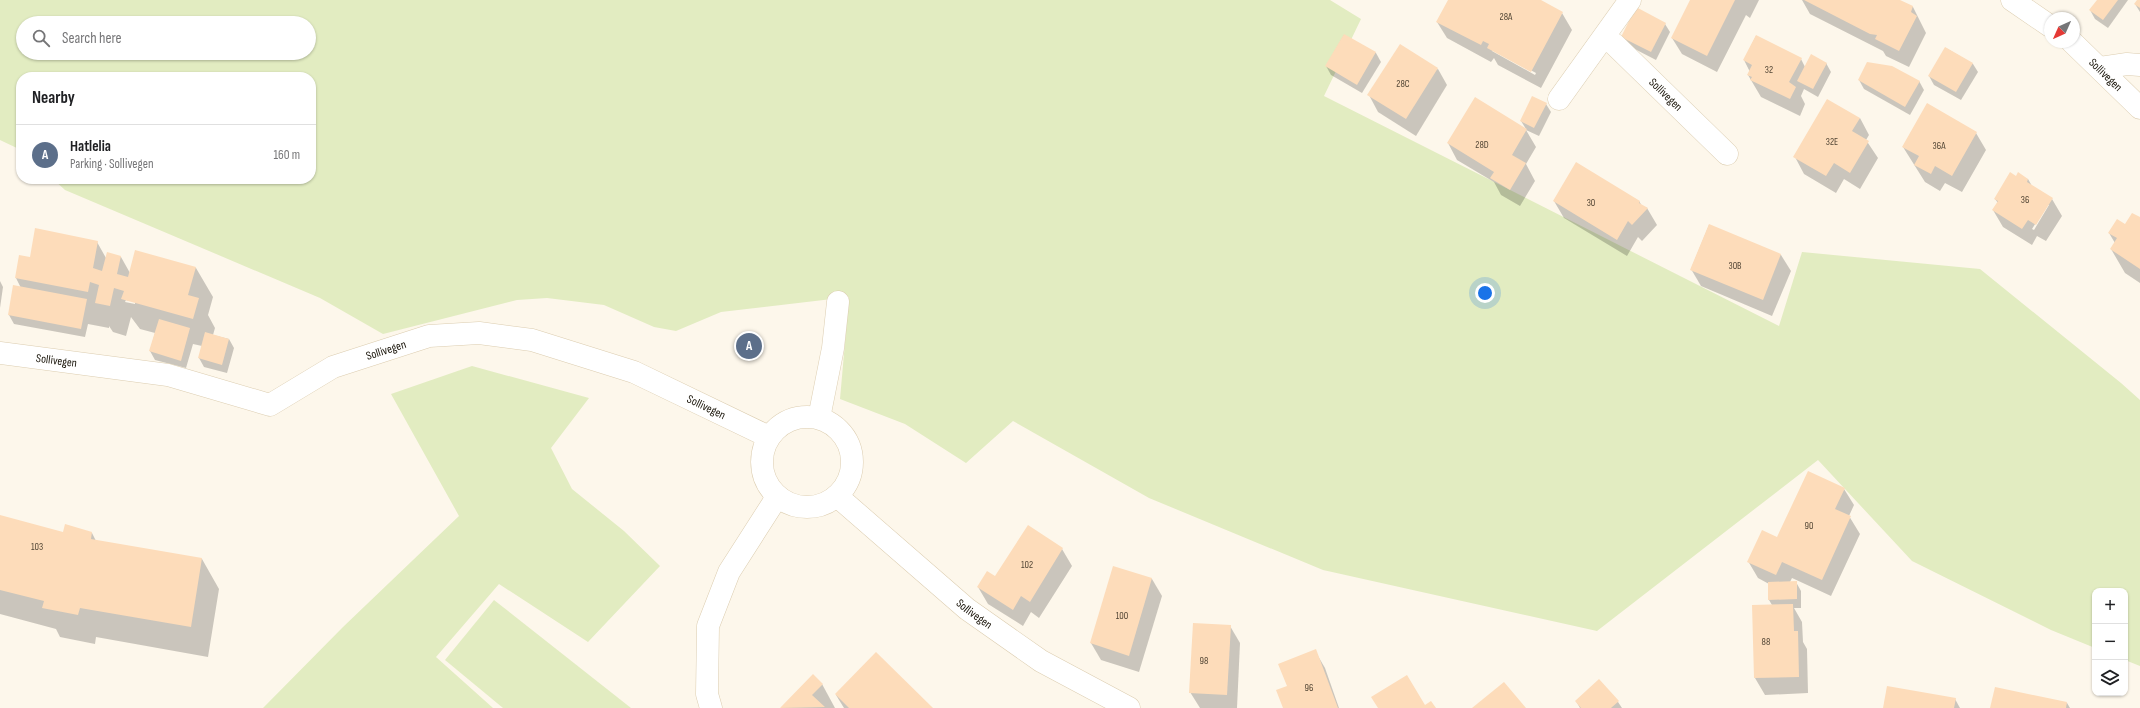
<!DOCTYPE html>
<meta charset="utf-8">
<style>
body{margin:0;font-family:"Sofia Sans Condensed",sans-serif;background:#f2f2f2;color:#202124}
.controls{position:absolute;right:12px;bottom:12px;display:grid;overflow:hidden;border-radius:8px;box-shadow:0 1px 3px #0004}
.controls button{width:36px;height:36px;display:grid;place-items:center;padding:0;border:0;border-bottom:1px solid #e0e0e0;background:#fff;color:#202124;font:20px sans-serif}
.compass{position:absolute;left:2044px;top:12px;width:36px;height:36px;border-radius:50%;background:#fff;box-shadow:0 1px 3px #0004;rotate:225deg}
.you{position:absolute;left:1485px;top:293px;width:14px;height:14px;margin:-10px;border:3px solid #fff;border-radius:50%;background:#1a73e8;box-shadow:0 0 0 6px #1a73e833}
.badge{display:grid;place-items:center;width:26px;height:26px;border-radius:50%;background:#347c79;color:#fff;font-size:13px;font-weight:700}
.pin{position:absolute;translate:-50% -50%;border:2px solid #fff;box-shadow:0 1px 4px #0006}
.list{margin:0;padding:0;list-style:none}
h2{display:flex;justify-content:space-between;align-items:center;height:52px;margin:0;padding:0 16px;font-size:17px}
h2 small{font-size:13px;font-weight:400;color:#757577}
.list li{display:grid;grid-template-columns:26px 1fr auto;gap:12px;align-items:center;box-sizing:border-box;height:60px;padding:0 16px;border-top:1px solid #e0e0e0}
.list b{display:block;font-size:15px;white-space:nowrap}
.list p{margin:0;font-size:13px;white-space:nowrap;color:#757577}
.list em{font-size:13px;font-style:normal;color:#757577}
.icon{flex:none;width:22px;height:22px;fill:none;stroke:currentColor;stroke-width:2;stroke-linecap:round;stroke-linejoin:round}
.map{position:relative;flex:none;width:2140px;height:708px;overflow:hidden}
.search{position:absolute;background:#fff;box-shadow:0 1px 3px #0004;left:16px;top:16px;width:300px;height:44px;display:flex;align-items:center;gap:10px;box-sizing:border-box;padding:0 14px;border-radius:22px;color:#757577;font-size:15px}
.panel{position:absolute;background:#fff;box-shadow:0 1px 3px #0004;left:16px;top:72px;width:300px;height:112px;border-radius:16px}
.map>svg:first-child{display:block}
</style>
<div class="map">
<svg width="2140" height="708" viewBox="0 0 2140 708">
<rect width="100%" height="100%" fill="#fdf7eb"/>
<g fill="#e2ecc1" fill-rule="evenodd">
<path d="M0,0H1330L1361,19L1324,96L1779,326L1802,252L1980,269L2121,383L2140,400V666L2125,660V591H2095V648L2051,630L1912,561L1818,460L1597,631L1323,570L1149,498L1013,421L966,463L905,424L840,399L849,297L721,312L676,331L654,327L604,305L547,298L517,300L383,334L320,298L65,190L53,179H311V77H21V150L0,140ZM23,23H309V53H23Z"/>
<path d="M472,366L589,398L551,448L572,489L624,531L660,566L588,642L499,584L436,657L493,708H263L343,627L459,516L391,394Z"/>
<path d="M494,600L631,708H503L445,660Z"/>
</g>
<g fill="#0003" fill-rule="evenodd">
<path d="M1449,0H1539L1562,13L1572,30L1541,88L1498,65L1494,58L1491,62L1447,38L1437,22ZM1492,49L1536,73L1535,75L1492,51Z"/>
<path d="M1691,0H1759L1750,18L1746,15L1717,72L1682,54L1672,38Z"/>
<path d="M1802,0H1898L1913,7L1926,33L1909,67L1886,56L1883,51L1810,14Z"/>
<path d="M2098,0H2128L2108,28L2095,19L2090,10Z"/>
<path d="M2138,0H2140V12L2135,4Z"/>
<path d="M1665,24L1670,32L1656,60L1627,45L1622,37Z"/>
<path d="M1344,35L1376,53L1381,62L1362,93L1331,75L1326,66Z"/>
<path d="M1756,36L1801,59L1805,67L1826,63L1831,72L1818,97L1804,89L1801,96L1805,104L1800,116L1761,97L1748,75L1750,72L1744,60Z"/>
<path d="M1946,48L1973,64L1978,72L1961,100L1934,85L1929,76Z"/>
<path d="M1438,69L1447,85L1416,136L1378,112L1369,95Z"/>
<path d="M1859,80L1919,81L1924,90L1910,115L1864,89Z"/>
<path d="M1546,104L1551,112L1539,136L1526,130L1536,147L1526,164L1535,181L1520,206L1501,195L1494,182L1457,160L1448,143L1526,129L1521,121Z"/>
<path d="M1860,118L1869,135L1866,140L1878,158L1860,189L1844,179L1836,193L1804,174L1795,157Z"/>
<path d="M1976,133L1986,150L1962,192L1945,183L1940,191L1925,182L1903,147Z"/>
<path d="M2017,177L2028,179L2032,186L2052,199L2062,216L2046,241L2037,236L2032,245L2003,227L1993,210L1998,203L1995,199ZM2047,205H2049L2034,230L2032,229Z"/>
<path d="M1554,201H1639L1642,206L1647,208L1657,225L1642,241L1638,237L1627,256L1564,218Z"/>
<path d="M2140,219V283L2125,273L2111,249L2115,243L2109,233Z"/>
<path d="M1709,225L1781,255L1791,271L1772,316L1701,286L1691,269Z"/>
<path d="M97,242L106,258L121,257L130,273L196,268L213,297L208,315L215,328L213,335L229,339L234,348L227,373L204,367L199,358L202,346L193,344L186,368L155,360L150,351L155,333L140,329L131,317L126,336L113,332L109,326V328L88,324L85,337L14,324L9,315L21,288L16,278L30,258ZM126,300L135,302V304L125,302Z"/>
<path d="M0,281L3,287L0,308Z"/>
<path d="M1844,489L1854,505L1849,516L1860,534L1831,596L1792,578L1790,582H1796L1801,591V608H1794L1802,622L1803,642L1807,649L1808,693L1765,695L1755,678L1772,605L1769,600V584L1758,578L1748,561Z"/>
<path d="M0,516L63,533H92L96,541L202,559L219,589L208,657L96,637L95,644L60,637L56,629L0,614Z"/>
<path d="M1028,527L1062,549L1072,566L1039,618L1031,612L1023,626L988,604L978,587L996,578Z"/>
<path d="M1114,568L1152,579L1162,596L1139,672L1101,660L1091,643Z"/>
<path d="M1230,626L1240,643L1237,708H1200L1190,692Z"/>
<path d="M1315,651L1325,668L1339,708H1284L1288,687Z"/>
<path d="M813,676L822,684L835,708H781Z"/>
<path d="M836,695L931,708H844Z"/>
<path d="M1955,699L1960,708H1884Z"/>
<path d="M1576,701L1618,702L1622,708H1580Z"/>
<path d="M2067,703L2070,708H1991Z"/>
</g>
<g fill="#fddcba">
<path d="M1448,0H1541L1563,12L1531,72L1487,48L1489,44L1483,41L1481,45L1436,22Z"/>
<path d="M1690,0H1735L1707,56L1671,38Z"/>
<path d="M1804,0H1900L1913,6L1911,12L1917,16L1899,51L1875,39L1877,35L1870,34Z"/>
<path d="M2097,0H2118L2103,20L2089,10Z"/>
<path d="M2137,0H2140V8L2134,4Z"/>
<path d="M1636,7L1666,23L1651,52L1621,37Z"/>
<path d="M1344,34L1376,52L1357,85L1325,66Z"/>
<path d="M1756,35L1802,58L1789,82L1796,87L1790,99L1750,80L1752,77L1747,75L1752,65L1743,60Z"/>
<path d="M1400,44L1438,68L1406,119L1367,95Z"/>
<path d="M1945,47L1973,63L1956,92L1928,76Z"/>
<path d="M1811,54L1827,63L1813,89L1797,81Z"/>
<path d="M1867,62L1892,66L1920,81L1905,107L1858,80Z"/>
<path d="M1532,96L1547,103L1534,128L1520,121Z"/>
<path d="M1475,97L1527,129L1512,155L1526,163L1510,190L1490,178L1494,172L1447,143Z"/>
<path d="M1827,99L1860,118L1852,131L1869,141L1850,173L1834,163L1826,176L1793,157Z"/>
<path d="M1927,103L1977,132L1952,176L1935,166L1931,174L1914,165L1919,156L1902,147Z"/>
<path d="M1576,162L1640,201L1639,203L1648,208L1632,225L1628,221L1617,240L1553,201Z"/>
<path d="M2010,172L2016,176L2018,172L2028,179L2027,182L2053,198L2036,225L2028,220L2022,229L1992,210L1998,201L1994,199Z"/>
<path d="M2132,213L2140,217V269L2110,249L2117,238L2108,233L2117,219L2125,224Z"/>
<path d="M1709,224L1781,254L1763,300L1690,270Z"/>
<path d="M35,228L98,241L93,268L102,271L107,252L121,256L117,274L128,277L135,250L196,267L188,295L199,298L193,319L121,299L124,291L114,288L110,306L95,303L99,285L90,282L88,292L15,278L19,255L30,257Z"/>
<path d="M13,285L87,299L81,329L8,315Z"/>
<path d="M159,319L190,328L181,361L149,351Z"/>
<path d="M205,332L229,339L222,365L198,358Z"/>
<path d="M1808,471L1845,488L1835,509L1851,516L1822,580L1782,562L1776,575L1747,562L1762,530L1777,537Z"/>
<path d="M0,515L63,532L65,524L92,532L91,539L202,558L191,627L80,608L78,615L42,608L44,601L0,590Z"/>
<path d="M1028,525L1063,548L1030,602L1021,596L1013,610L977,587L987,571L995,576Z"/>
<path d="M1113,566L1152,578L1129,656L1090,643Z"/>
<path d="M1797,581V599L1768,600V582Z"/>
<path d="M1793,604L1794,631H1798L1799,677L1754,678L1752,605Z"/>
<path d="M1193,623L1231,625L1227,695L1189,693Z"/>
<path d="M1316,649L1338,708H1283L1276,690L1287,686L1278,664Z"/>
<path d="M876,652L933,708H849L835,694Z"/>
<path d="M813,674L823,684L812,695L825,707L780,708Z"/>
<path d="M1407,675L1425,705L1431,701L1436,708H1378L1371,697Z"/>
<path d="M1599,679L1619,701L1611,708H1581L1575,701Z"/>
<path d="M1504,682L1526,708H1472Z"/>
<path d="M1887,686L1956,698L1954,708H1883Z"/>
<path d="M1995,687L2067,702L2066,708H1990Z"/>
</g>
<g fill="none" stroke-linecap="round" stroke-linejoin="round">
<defs>
<g id="minor">
<path d="M2012,0L2050,26"/>
<path id="s1" d="M1604,38L1614,44L1727,154"/>
<path id="s2" d="M2072,42L2140,108"/>
<path d="M2100,68L2127,64L2140,65"/>
<path d="M1559,99L1630,0"/>
<path id="s3" d="M0,353L168,375L270,405L333,367L429,336L479,333L532,340L634,372L769,437"/>
<circle cx="807" cy="462" r="45"/>
<path d="M819,418L833,348L838,302"/>
<path id="s4" d="M837,496L967,609L1041,661L1129,708"/>
<path d="M711,708L707,694L708,626L729,572L777,497"/>
</g>
</defs>
<use href="#minor" stroke="#dccdb0" stroke-width="23"/>
<use href="#minor" stroke="#fff" stroke-width="22"/>
</g>
<g text-anchor="middle" dominant-baseline="central" stroke-width="3.5" stroke-linejoin="round" paint-order="stroke">
<g font-size="10" fill="#514534">
<text x="1506" y="17">28A</text>
<text x="1769" y="70">32</text>
<text x="1403" y="84">28C</text>
<text x="1832" y="142">32E</text>
<text x="1482" y="145">28D</text>
<text x="1939" y="146">36A</text>
<text x="2025" y="200">36</text>
<text x="1591" y="203">30</text>
<text x="1735" y="266">30B</text>
<text x="1809" y="526">90</text>
<text x="37" y="547">103</text>
<text x="1027" y="565">102</text>
<text x="1122" y="616">100</text>
<text x="1766" y="642">88</text>
<text x="1204" y="661">98</text>
<text x="1309" y="688">96</text>
</g>
<g font-size="12" fill="#181308" stroke="#fff">
<text stroke="none"><textPath href="#s2" startOffset="47">Sollivegen</textPath></text>
<text stroke="none"><textPath href="#s1" startOffset="84">Sollivegen</textPath></text>
<text stroke="none"><textPath href="#s3" startOffset="405">Sollivegen</textPath></text>
<text stroke="none"><textPath href="#s3" startOffset="57">Sollivegen</textPath></text>
<text stroke="none"><textPath href="#s3" startOffset="741">Sollivegen</textPath></text>
<text stroke="none"><textPath href="#s4" startOffset="181">Sollivegen</textPath></text>
</g>
</g>
</svg>
<div class="controls">
<button>+</button>
<button>−</button>
<button><svg class="icon" aria-label="layers" viewBox="0 0 24 24"><path d="M12 4l9 5-9 5-9-5zM3 14l9 5 9-5"/></svg></button>
</div>
<svg class="compass" viewBox="-18 -18 36 36"><path d="M0-13l5 13h-10z" fill="#e53935"/><path d="M0 13l5-13h-10z" fill="#757577"/></svg>
<div class="you"></div>
<div class="pin badge" style="left:749px;top:346px;background:#5c6f8a">A</div>
<div class="search"><svg class="icon" aria-label="search" viewBox="0 0 24 24"><circle cx="10" cy="10" r="6"/><path d="M15 15l6 6"/></svg>Search here</div>
<section class="panel">
<h2>Nearby<small></small></h2>
<ul class="list">
<li><span class="badge" style="background:#5c6f8a">A</span><div><b>Hatlelia</b><p>Parking · Sollivegen</p></div><em>160 m</em></li>
</ul>
</section>
</div>
